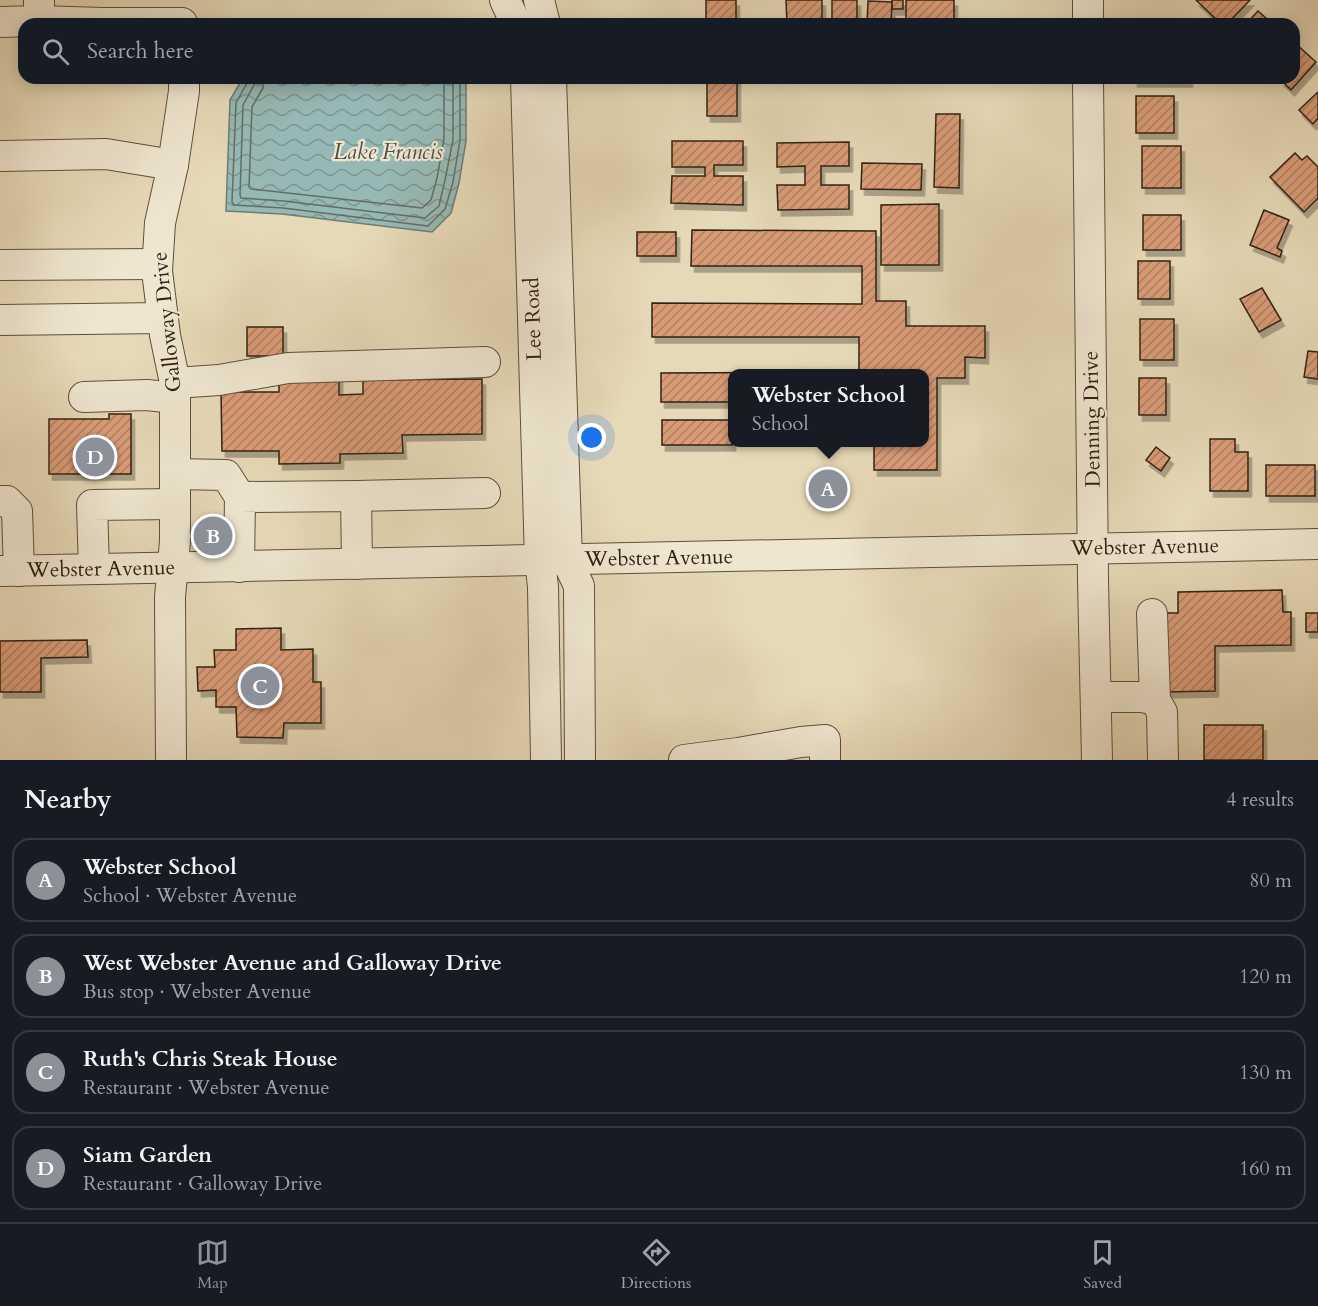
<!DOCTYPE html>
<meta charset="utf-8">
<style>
body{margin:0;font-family:Cardo,serif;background:#242831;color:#f1f3f6}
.you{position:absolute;left:592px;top:438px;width:21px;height:21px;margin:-15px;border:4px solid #fff;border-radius:50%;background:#1a73e8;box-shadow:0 0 0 9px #1a73e833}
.badge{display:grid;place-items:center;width:39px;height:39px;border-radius:50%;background:#8c9099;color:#fff;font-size:20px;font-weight:700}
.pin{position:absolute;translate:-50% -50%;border:3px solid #fff;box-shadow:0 2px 6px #0006}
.popup{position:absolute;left:728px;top:369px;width:201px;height:78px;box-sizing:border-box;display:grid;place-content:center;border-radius:12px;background:#171b24;filter:drop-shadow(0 2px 4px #0005);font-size:20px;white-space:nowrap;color:#9ea1a6}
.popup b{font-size:22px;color:#f1f3f6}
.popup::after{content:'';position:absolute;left:50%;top:100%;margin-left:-12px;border:12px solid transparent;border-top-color:#171b24}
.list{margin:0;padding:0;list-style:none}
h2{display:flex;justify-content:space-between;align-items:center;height:78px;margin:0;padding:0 24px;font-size:26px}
h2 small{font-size:20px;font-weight:400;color:#9ea1a6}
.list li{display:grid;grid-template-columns:39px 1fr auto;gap:18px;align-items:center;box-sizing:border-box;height:84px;margin:0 12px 12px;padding:0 12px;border:2px solid #363941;border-radius:18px}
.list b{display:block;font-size:22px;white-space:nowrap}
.list p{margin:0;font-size:20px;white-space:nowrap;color:#9ea1a6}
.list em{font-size:20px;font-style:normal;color:#9ea1a6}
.icon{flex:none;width:33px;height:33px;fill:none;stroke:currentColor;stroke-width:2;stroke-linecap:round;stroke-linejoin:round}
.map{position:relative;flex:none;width:1318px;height:760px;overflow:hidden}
.search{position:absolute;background:#171b24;box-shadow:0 3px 15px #0003;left:18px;right:18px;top:18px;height:66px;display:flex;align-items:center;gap:15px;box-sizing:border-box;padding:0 21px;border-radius:18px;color:#9ea1a6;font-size:22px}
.sheet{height:462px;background:#171b24}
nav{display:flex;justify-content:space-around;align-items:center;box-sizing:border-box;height:84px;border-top:2px solid #363941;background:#171b24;font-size:16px;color:#9ea1a6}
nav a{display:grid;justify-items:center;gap:3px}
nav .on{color:#8c9099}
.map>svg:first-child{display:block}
</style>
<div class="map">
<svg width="1318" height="760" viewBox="0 0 1318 760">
<defs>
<pattern id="water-waves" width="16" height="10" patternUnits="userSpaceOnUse" patternTransform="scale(1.5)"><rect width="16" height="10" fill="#97b9b5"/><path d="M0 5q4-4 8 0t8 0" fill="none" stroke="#7c9692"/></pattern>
<pattern id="building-hatch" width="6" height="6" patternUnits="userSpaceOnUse" patternTransform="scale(1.5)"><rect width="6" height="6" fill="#da9c78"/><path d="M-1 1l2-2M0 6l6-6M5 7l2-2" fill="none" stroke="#b17f61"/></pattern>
<filter id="shadow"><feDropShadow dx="3.5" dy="6" stdDeviation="0" flood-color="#0004"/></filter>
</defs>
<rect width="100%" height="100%" fill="#e6d9b7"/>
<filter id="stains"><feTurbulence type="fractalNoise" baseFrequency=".00333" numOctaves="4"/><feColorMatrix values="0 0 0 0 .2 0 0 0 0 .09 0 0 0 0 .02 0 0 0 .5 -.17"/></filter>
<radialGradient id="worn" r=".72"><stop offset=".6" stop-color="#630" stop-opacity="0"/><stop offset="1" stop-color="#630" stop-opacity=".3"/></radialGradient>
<path fill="url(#water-waves)" stroke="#6e7c74" stroke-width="1.5" d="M243,78H466V141L459,183L451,213L432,232L282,214L226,211L230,100Z"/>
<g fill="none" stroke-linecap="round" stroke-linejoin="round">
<g stroke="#646d64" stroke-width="1.5">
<path d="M248,78L247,83L236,103L232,202L234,205L283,208L428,226L445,209L453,182L460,140V78"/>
<path d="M255,78L254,85L243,105L240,195L241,198L284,201L425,218L439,206L445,180L453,140V78"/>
<path d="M264,78L263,88L252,107L249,187L251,189L422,208L431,200L437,178L444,139V78"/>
</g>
</g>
<g fill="url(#building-hatch)" stroke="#302113" stroke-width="1.5" filter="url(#shadow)">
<rect x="706" y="0" width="30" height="24"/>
<path d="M786,0H822V24H787Z"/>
<rect x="832" y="0" width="25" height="24"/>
<rect x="892" y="0" width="11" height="9"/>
<rect x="906" y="0" width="48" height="24"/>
<path d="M1196,0H1250L1227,24H1221Z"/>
<path d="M868,1L892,2L891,24H867Z"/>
<path d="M1258,11L1273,24H1246Z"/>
<path d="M1295,43L1316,62L1291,90L1281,80L1283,78H1294V44Z"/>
<rect x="707" y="78" width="30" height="38"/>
<rect x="1134" y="78" width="55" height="3"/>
<path d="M1318,92V118L1313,124L1299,110Z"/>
<rect x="1136" y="96" width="38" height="37"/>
<path d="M936,114H960L959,188L934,187Z"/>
<path d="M672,141H743V165H714V176H743V205L671,203L672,176H705V167H672Z"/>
<path d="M849,142V166H821V185H849V209L778,210L777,185H805V166L777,167V143Z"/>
<rect x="1142" y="146" width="39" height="42"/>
<path d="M1295,153L1302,160L1307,156L1318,167V198L1304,212L1270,177Z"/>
<path d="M862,163L922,164L921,190L861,189Z"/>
<path d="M939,204V265H881V205Z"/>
<path d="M1264,210L1289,220L1277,248L1282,251L1280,257L1250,245Z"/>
<rect x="1143" y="215" width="38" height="35"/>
<path d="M692,230L876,231V301H906V326H985V358L965,357V378H937V470H874V442H924V374H859V337H652V303L862,304V266H691Z"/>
<rect x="637" y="232" width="39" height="24"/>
<rect x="1138" y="261" width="32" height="38"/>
<path d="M1262,288L1281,320L1259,332L1240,299Z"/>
<rect x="1140" y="319" width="34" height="41"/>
<rect x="247" y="327" width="36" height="29"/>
<path d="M1308,351L1318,352V379L1304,377Z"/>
<path d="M339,372V395L363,394V380L482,379V434L402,435L403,453L340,454V463L279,464V451H222L221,392H279V373Z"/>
<path d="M830,372V374H732V402H661V373Z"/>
<rect x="1139" y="378" width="27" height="37"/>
<path d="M109,414H131V474H49V419H109Z"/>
<rect x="662" y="420" width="70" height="25"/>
<path d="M1210,439H1235V452H1248V491H1210Z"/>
<path d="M1156,447L1170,458L1161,471L1146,460Z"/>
<rect x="1266" y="465" width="49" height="31"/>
<path d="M1282,590L1283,612H1291V645L1215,646V691L1165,692L1164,613H1178V592Z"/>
<rect x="1306" y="613" width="12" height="19"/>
<path d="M281,628V650L313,649V682H321V723H284L283,738L237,737L236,707H216V690L198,691L197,667H215L214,650H236V629Z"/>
<path d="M87,640L88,657L41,658V692H0V641Z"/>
<rect x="1204" y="725" width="59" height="35"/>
</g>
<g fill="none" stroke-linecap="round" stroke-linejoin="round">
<defs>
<g id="minor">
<path d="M505,0L516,24"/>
<path d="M539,0L545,24"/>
<path d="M1088,0V24"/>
<path d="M39,21L103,23H182"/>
<path d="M0,22L39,21V0"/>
<path d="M526,78L540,560L543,587L546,760"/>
<path d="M551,78L567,560L579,586L580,760"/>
<path d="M1088,78L1093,581L1097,760"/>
<path d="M0,156L106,154L173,165"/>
<path d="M0,265L157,264"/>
<path d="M0,320L163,318"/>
<path d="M175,383L219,380L288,368L485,362"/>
<path d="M84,397L147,395L175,398"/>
<path d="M175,474L226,475L240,497"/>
<path d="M356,496L485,493"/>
<path d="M0,501H7L17,511L19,571"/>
<path d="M239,567L240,497L356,496L357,564"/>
<path d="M94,569L92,505L175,504"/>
<path d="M0,571L1318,544"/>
<path d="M1152,614L1155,700"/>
<path d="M1096,697H1142L1155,700L1162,712L1163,760"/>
<path d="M171,760L170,597L175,541V383L165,335L157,271L160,223L173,165L184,91V78"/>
<path d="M684,760L738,753L801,742L825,740V760"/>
</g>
</defs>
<use href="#minor" stroke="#5e4f3c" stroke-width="32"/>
<use href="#minor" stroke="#efe6d0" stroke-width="30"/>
</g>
<g text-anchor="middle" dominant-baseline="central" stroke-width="4.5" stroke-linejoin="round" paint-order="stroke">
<g font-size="21" fill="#302113" stroke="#efe6d0">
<text transform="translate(533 319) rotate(-92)">Lee Road</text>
<text transform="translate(167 322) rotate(-96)">Galloway Drive</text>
<text transform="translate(1092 419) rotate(-91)">Denning Drive</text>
<text transform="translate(1145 547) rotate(-1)">Webster Avenue</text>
<text transform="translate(659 558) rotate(-1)">Webster Avenue</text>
<text transform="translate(101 569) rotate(-1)">Webster Avenue</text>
</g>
<g font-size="22" font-style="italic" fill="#4f4f44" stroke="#efe6d0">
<text x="388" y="152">Lake Francis</text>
</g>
</g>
<rect width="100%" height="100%" filter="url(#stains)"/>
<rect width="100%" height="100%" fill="url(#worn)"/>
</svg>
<div class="you"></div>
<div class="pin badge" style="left:828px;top:489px">A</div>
<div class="popup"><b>Webster School</b>School</div>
<div class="pin badge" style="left:213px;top:536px">B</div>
<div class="pin badge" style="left:260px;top:686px">C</div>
<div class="pin badge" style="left:95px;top:457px">D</div>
<div class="search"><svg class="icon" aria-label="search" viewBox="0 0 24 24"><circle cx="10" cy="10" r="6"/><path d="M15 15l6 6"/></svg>Search here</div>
</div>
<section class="sheet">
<h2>Nearby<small>4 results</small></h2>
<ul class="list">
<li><span class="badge">A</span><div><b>Webster School</b><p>School · Webster Avenue</p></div><em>80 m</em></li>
<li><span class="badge">B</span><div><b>West Webster Avenue and Galloway Drive</b><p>Bus stop · Webster Avenue</p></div><em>120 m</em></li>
<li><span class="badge">C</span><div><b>Ruth's Chris Steak House</b><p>Restaurant · Webster Avenue</p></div><em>130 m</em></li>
<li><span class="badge">D</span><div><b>Siam Garden</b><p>Restaurant · Galloway Drive</p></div><em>160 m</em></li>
</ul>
</section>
<nav>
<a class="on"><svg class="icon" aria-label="map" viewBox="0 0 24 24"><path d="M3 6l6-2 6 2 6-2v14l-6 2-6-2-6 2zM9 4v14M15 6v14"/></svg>Map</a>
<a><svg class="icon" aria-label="directions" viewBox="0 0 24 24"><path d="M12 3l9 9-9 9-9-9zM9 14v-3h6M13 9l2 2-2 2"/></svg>Directions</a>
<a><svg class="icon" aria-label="saved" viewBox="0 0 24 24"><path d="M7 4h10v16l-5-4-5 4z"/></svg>Saved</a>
</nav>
